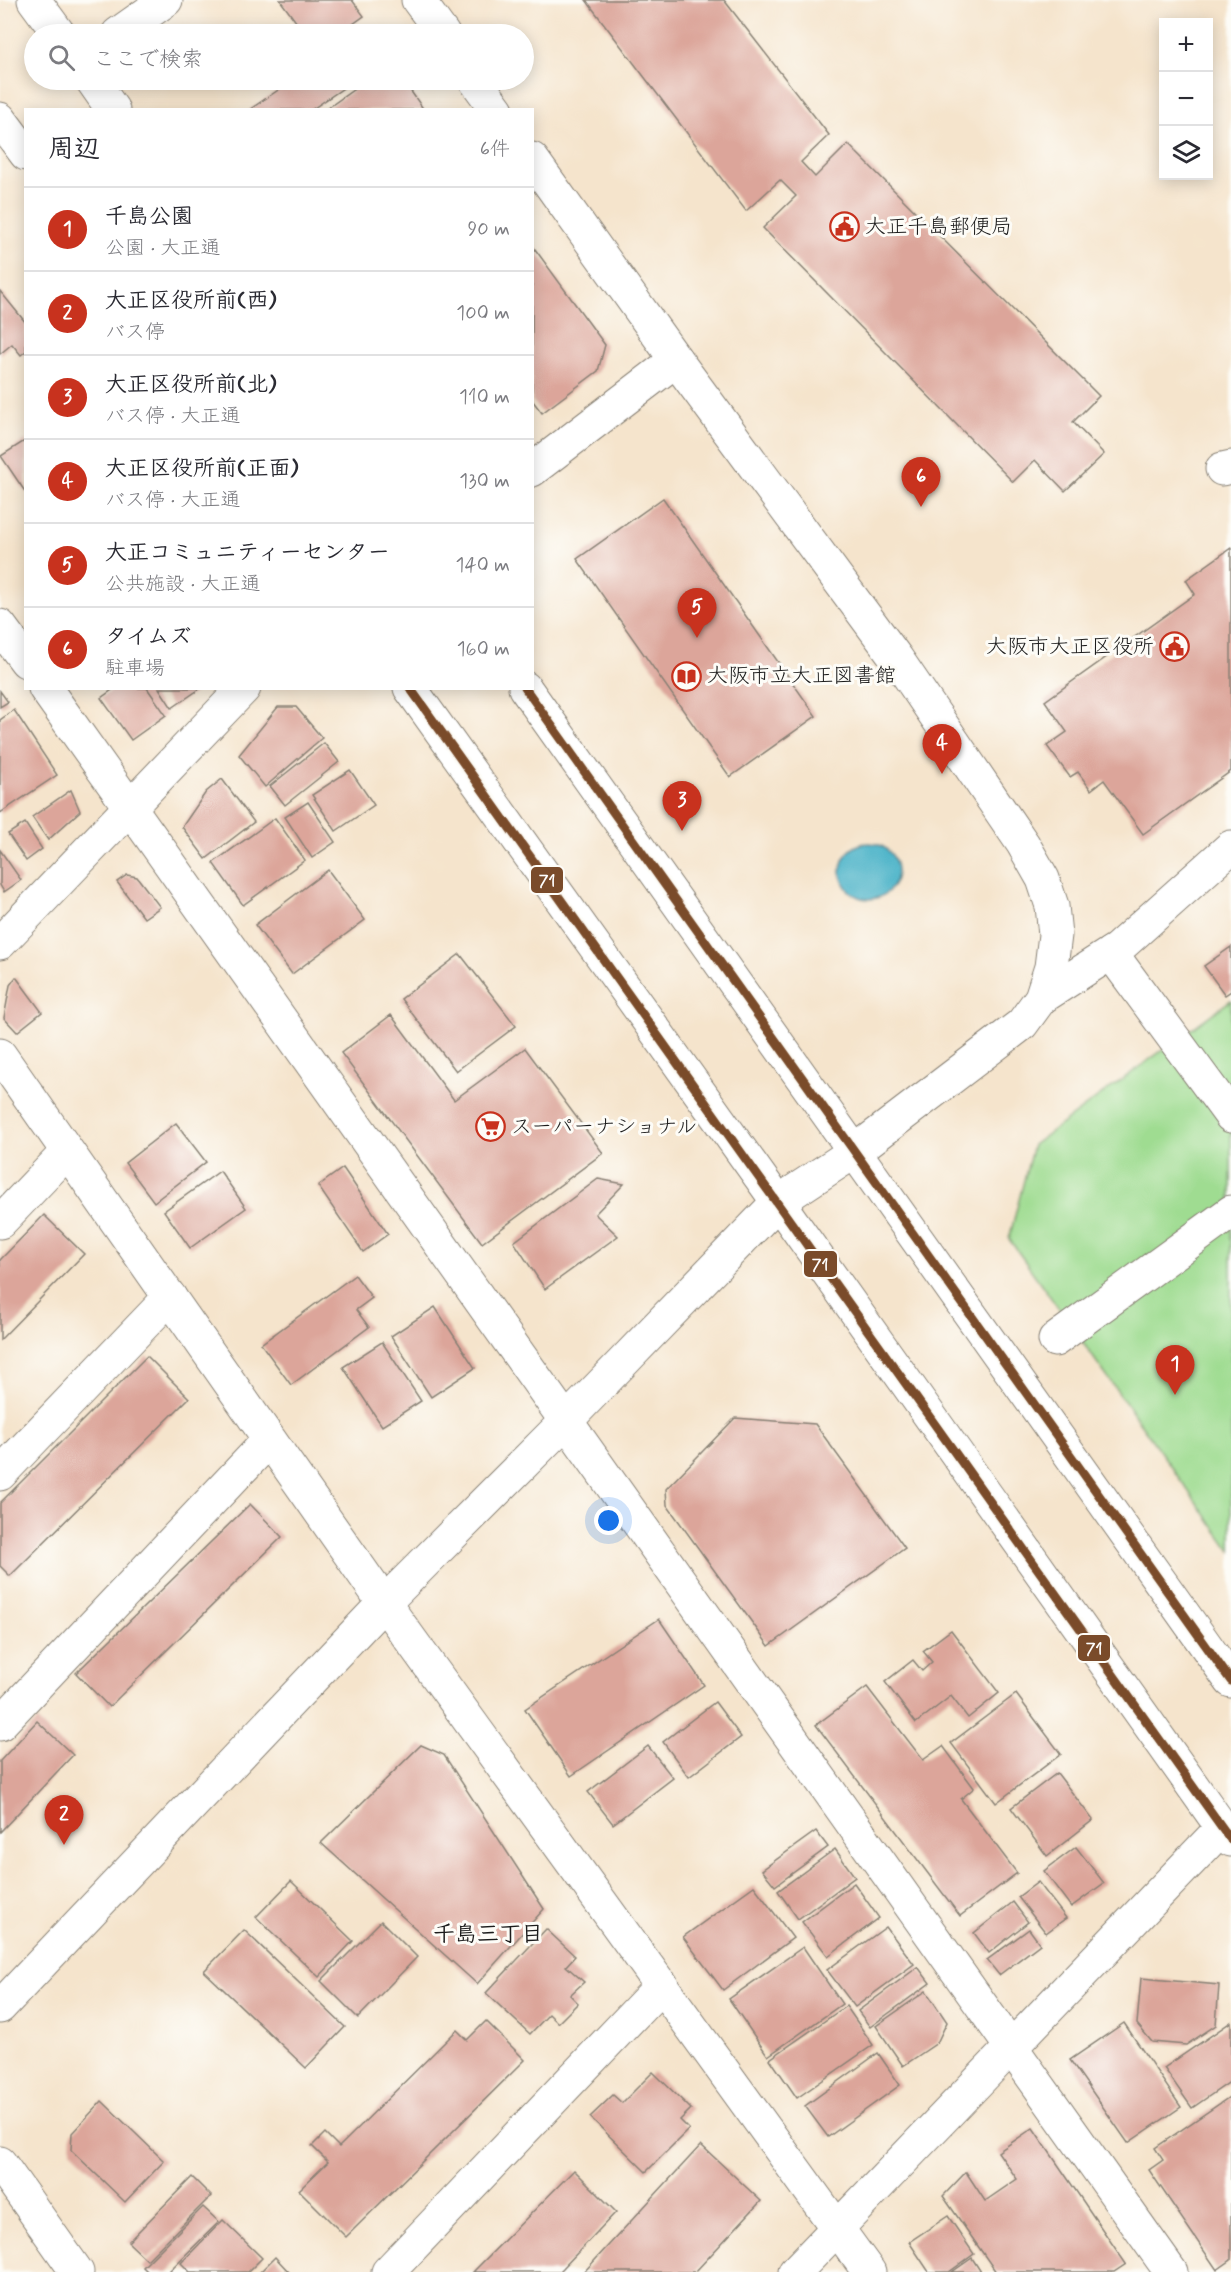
<!DOCTYPE html>
<html lang="ja">
<meta charset="utf-8">
<style>
body{margin:0;font-family:Mynerve,"Klee One",sans-serif;background:#f7f7f7;color:#2b2b33}
.controls{position:absolute;right:18px;top:18px;display:grid;overflow:hidden;border-radius:0px;box-shadow:0 3px 15px #0003}
.controls button{width:54px;height:54px;display:grid;place-items:center;padding:0;border:0;border-bottom:2px solid #e1e1e2;background:#fff;color:#2b2b33;font:30px sans-serif}
.you{position:absolute;left:609px;top:1521px;width:21px;height:21px;margin:-15px;border:4px solid #fff;border-radius:50%;background:#1a73e8;box-shadow:0 0 0 9px #1a73e833}
.badge{display:grid;place-items:center;width:39px;height:39px;border-radius:50%;background:#c8321e;color:#fff;font-size:20px;font-weight:700}
.pin{position:absolute;translate:-50% -50px;filter:drop-shadow(0 2px 3px #0008)}
.pin::after{content:'';position:absolute;top:32px;width:21px;height:18px;background:inherit;clip-path:polygon(0 0,100% 0,50% 100%)}
.list{margin:0;padding:0;list-style:none}
h2{display:flex;justify-content:space-between;align-items:center;height:78px;margin:0;padding:0 24px;font-size:26px}
h2 small{font-size:20px;font-weight:400;color:#7c7c81}
.list li{display:grid;grid-template-columns:39px 1fr auto;gap:18px;align-items:center;box-sizing:border-box;height:84px;padding:0 24px;border-top:2px solid #e1e1e2}
.list b{display:block;font-size:22px;white-space:nowrap}
.list p{margin:0;font-size:20px;white-space:nowrap;color:#7c7c81}
.list em{font-size:20px;font-style:normal;color:#7c7c81}
.icon{flex:none;width:33px;height:33px;fill:none;stroke:currentColor;stroke-width:2;stroke-linecap:round;stroke-linejoin:round}
.map{position:relative;flex:none;width:1231px;height:2272px;overflow:hidden}
.search{position:absolute;background:#fff;box-shadow:0 3px 15px #0003;left:24px;top:24px;width:510px;height:66px;display:flex;align-items:center;gap:15px;box-sizing:border-box;padding:0 21px;border-radius:33px;color:#7c7c81;font-size:22px}
.panel{position:absolute;background:#fff;box-shadow:0 3px 15px #0003;left:24px;top:108px;width:510px;height:582px;border-radius:0px}
.map>svg:first-child{display:block}
</style>
<div class="map">
<svg width="1231" height="2272" viewBox="0 0 1231 2272">
<rect width="100%" height="100%" fill="#fdfcf7"/>
<filter id="ink" filterUnits="userSpaceOnUse"><feTurbulence type="fractalNoise" baseFrequency=".0167" numOctaves="2"/><feDisplacementMap in="SourceGraphic" scale="12" xChannelSelector="R" yChannelSelector="G"/><feConvolveMatrix kernelMatrix="1 2 1 2 8 2 1 2 1" color-interpolation-filters="sRGB"/></filter>
<filter id="wash" filterUnits="userSpaceOnUse"><feTurbulence type="fractalNoise" baseFrequency=".008" numOctaves="4" result="noise"/><feDisplacementMap in="SourceGraphic" scale="24" xChannelSelector="R" yChannelSelector="G"/><feGaussianBlur stdDeviation="1.35" result="paint"/><feColorMatrix in="noise" values="0 0 0 0 0 0 0 0 0 0 0 0 0 0 0 0 0 1.4 0 .05"/><feComposite in="paint" operator="in"/></filter>
<g filter="url(#wash)">
<rect width="100%" height="100%" fill="#f5e4cc"/>
<path fill="#9fdc91" stroke="#5e7c56" stroke-width="1.5" d="M1231,1000V1551L1009,1239L1033,1145Z"/>
<circle fill="#49b2c8" stroke="#326772" stroke-width="1.5" cx="869" cy="871" r="28"/>
<g id="blocks">
<g fill="#dca59a">
<path d="M280,0H352L364,16L339,34H305Z"/>
<path d="M586,0H724L829,135L801,162L815,177L848,144L1099,396L1073,422L1104,454L1065,491L1035,460L1013,482L763,228L796,196L780,180L746,211Z"/>
<path d="M370,26L376,34H358Z"/>
<path d="M293,80H355L311,110H249Z"/>
<path d="M367,80H403L424,110H325Z"/>
<path d="M532,245L605,345L598,371L542,413L532,400Z"/>
<path d="M0,291L26,323V351L21,355L12,344L0,354Z"/>
<path d="M26,440V493L1,456Z"/>
<path d="M663,498L816,716L730,777L577,559Z"/>
<path d="M1231,548V771L1143,834L1104,780L1091,790L1078,772L1070,777L1047,746L1067,732L1045,701L1195,594L1186,580Z"/>
<path d="M115,688H147L166,715L131,740L101,698Z"/>
<path d="M159,688H201L172,708Z"/>
<path d="M0,691L8,702L0,707Z"/>
<path d="M278,707H296L322,738L265,787L239,755Z"/>
<path d="M14,710L57,775L0,813V720Z"/>
<path d="M324,743L339,762L285,805L270,786Z"/>
<path d="M350,770L374,805L336,831L312,795Z"/>
<path d="M222,779L254,822L206,859L182,827L206,792Z"/>
<path d="M71,790L80,811L48,840L32,817Z"/>
<path d="M308,802L335,842L312,858L285,817Z"/>
<path d="M275,818L305,860L243,905L213,863Z"/>
<path d="M25,823L42,849L26,861L8,834Z"/>
<path d="M0,850L21,880L4,892L0,885Z"/>
<path d="M328,870L365,920L292,974L255,925Z"/>
<path d="M127,875L137,877L160,907L144,918L117,882Z"/>
<path d="M1231,947V991L1225,995L1204,966Z"/>
<path d="M460,954L516,1026L456,1071L401,999Z"/>
<path d="M16,977L42,1012L17,1032L4,1018L10,985Z"/>
<path d="M391,1015L454,1100L525,1048L603,1153L482,1243L341,1053Z"/>
<path d="M176,1123L206,1162L154,1202L125,1163Z"/>
<path d="M343,1168L388,1234L363,1252L318,1186Z"/>
<path d="M220,1171L246,1208L190,1248L164,1211Z"/>
<path d="M598,1179L624,1184L595,1214L618,1236L545,1289L514,1242Z"/>
<path d="M44,1215L84,1254L0,1340V1260Z"/>
<path d="M355,1275L372,1298L356,1310L369,1327L291,1385L261,1344Z"/>
<path d="M435,1307L475,1368L431,1397L391,1336Z"/>
<path d="M382,1342L421,1401L382,1426L343,1367Z"/>
<path d="M147,1356L189,1398L10,1576L0,1566V1503Z"/>
<path d="M735,1418L815,1424L905,1548L769,1646L667,1505L666,1489Z"/>
<path d="M250,1504L282,1537L109,1707L76,1673Z"/>
<path d="M659,1619L704,1685L571,1776L525,1709Z"/>
<path d="M951,1630L999,1693L968,1718L951,1696L916,1723L885,1682L913,1660L922,1671L932,1662L923,1651Z"/>
<path d="M867,1687L923,1760L943,1746L974,1788L961,1799L1017,1873L960,1916L816,1725Z"/>
<path d="M1016,1694L1061,1754L996,1803L951,1743Z"/>
<path d="M715,1702L741,1737L689,1777L663,1742Z"/>
<path d="M37,1721L73,1755L0,1832V1761Z"/>
<path d="M421,1745L444,1755L544,1909L477,1984L321,1843Z"/>
<path d="M648,1746L673,1778L613,1824L588,1792Z"/>
<path d="M1057,1773L1093,1820L1047,1856L1011,1808Z"/>
<path d="M816,1831L828,1847L775,1886L762,1870Z"/>
<path d="M1076,1847L1104,1883L1071,1907L1044,1871Z"/>
<path d="M835,1849L855,1877L798,1919L778,1891Z"/>
<path d="M291,1881L353,1941L319,1977L256,1917Z"/>
<path d="M1038,1882L1066,1918L1046,1933L1018,1897Z"/>
<path d="M854,1883L879,1918L828,1956L802,1922Z"/>
<path d="M754,1886L793,1938L723,1990L683,1937Z"/>
<path d="M1013,1902L1028,1922L989,1953L974,1933Z"/>
<path d="M381,1921L417,1957L358,2018L321,1981Z"/>
<path d="M886,1927L914,1964L855,2007L827,1970Z"/>
<path d="M546,1929L575,1956L566,1966L584,1982L570,1995L578,2003L558,2023L549,2014L530,2034L486,1993Z"/>
<path d="M1029,1929L1040,1944L999,1975L987,1960Z"/>
<path d="M244,1930L345,2027L306,2068L204,1971Z"/>
<path d="M803,1947L842,2004L768,2056L729,1999Z"/>
<path d="M918,1967L930,1983L870,2027L858,2011Z"/>
<path d="M1141,1978L1219,1985L1216,2025L1186,2045L1152,2042L1137,2024Z"/>
<path d="M926,1991L947,2022L937,2043L903,2066L876,2026Z"/>
<path d="M846,2006L873,2045L797,2098L770,2059Z"/>
<path d="M486,2021L525,2060L346,2237L299,2190L328,2162L312,2146L325,2133L339,2147L457,2030L467,2040Z"/>
<path d="M1231,2022V2081L1192,2108L1164,2068Z"/>
<path d="M1124,2023L1181,2107L1128,2143L1070,2060Z"/>
<path d="M878,2053L900,2085L828,2137L805,2106Z"/>
<path d="M653,2072L691,2109L680,2120L689,2129L646,2172L590,2117L613,2095L622,2103Z"/>
<path d="M1231,2096V2260L1217,2270L1149,2170L1163,2160L1155,2148Z"/>
<path d="M102,2101L164,2161L125,2202L71,2150L72,2133Z"/>
<path d="M1033,2128L1126,2264L1114,2272H996L943,2196L966,2172L985,2201L1017,2179L998,2152Z"/>
<path d="M701,2145L761,2201L695,2272H584Z"/>
<path d="M574,2170L616,2212L563,2268L559,2272H473Z"/>
<path d="M192,2177L211,2196L147,2260L128,2242Z"/>
<path d="M203,2207L219,2222L168,2272H148L143,2267Z"/>
<path d="M948,2216L974,2254L949,2272H929L909,2242Z"/>
<path d="M223,2220L262,2258L248,2272H190L181,2263Z"/>
<path d="M275,2257L289,2272H260Z"/>
<path d="M972,2258L981,2272H952Z"/>
</g>
</g>
</g>
<g filter="url(#ink)">
<use href="#blocks" fill-opacity="0" stroke="#888074" stroke-width="1.5"/>
<g fill="none" stroke-linecap="round" stroke-linejoin="round">
<defs>
<g id="minor">
<path d="M418,0L443,34"/>
<path d="M118,34L166,0"/>
<path d="M475,80L497,110"/>
<path d="M1222,469L1231,467"/>
<path d="M532,470L676,360"/>
<path d="M0,626L26,661"/>
<path d="M45,688L1171,2272"/>
<path d="M0,943L244,688"/>
<path d="M1111,953L1231,1116"/>
<path d="M1041,998L1117,949L1231,847"/>
<path d="M0,1055L384,1603L869,2272"/>
<path d="M0,1222L67,1152"/>
<path d="M1055,1340L1231,1212"/>
<path d="M0,1474L170,1297"/>
<path d="M0,1724L269,1440"/>
<path d="M0,2007L384,1603L565,1422L778,1202L854,1152L1022,1024L1041,998L1051,967L1055,935L1052,906L1043,879L1023,844L897,659L676,360L532,159"/>
<path d="M0,2163L77,2272"/>
<path d="M388,2272L662,1985"/>
<path d="M795,2272L1222,1828"/>
</g>
<g id="major">
<path d="M34,0L59,34"/>
<path d="M92,80L113,110"/>
<path d="M0,119L26,154"/>
<path d="M410,688L778,1202L1231,1840"/>
<path d="M525,688L1231,1681"/>
</g>
</defs>
<use href="#minor" stroke="#888074" stroke-width="35"/>
<use href="#major" stroke="#888074" stroke-width="35"/>
<use href="#minor" stroke="#fff" stroke-width="33"/>
<use href="#major" stroke="#fff" stroke-width="33"/>
<defs>
<g id="bus-1">
<path d="M410,688L1231,1840"/>
<path d="M525,688L1231,1681"/>
</g>
</defs>
<use href="#bus-1" stroke="#fdfcf7" stroke-width="14"/>
<use href="#bus-1" stroke="#7a4b2a" stroke-width="9"/>
</g>
</g>
<defs>
<symbol id="civic-ring" viewBox="-11 -11 22 22"><circle r="9.5" fill="#fdfcf7" stroke="#c8321e" stroke-width="1.5"/><path d="M-.6-6.5H3V-4.5H.6V-3L4-1V1h2V6H-6V1h2V-1L-.6-3ZM-1.2 2.5V6h2.4V2.5Z" fill="#c8321e"/></symbol>
<symbol id="library-ring" viewBox="-11 -11 22 22"><circle r="9.5" fill="#fdfcf7" stroke="#c8321e" stroke-width="1.5"/><path d="M-6-4Q-3-5.5-.7-3.5V5Q-3 3-6 4ZM6-4Q3-5.5 .7-3.5V5Q3 3 6 4Z" fill="#c8321e"/></symbol>
<symbol id="supermarket-ring" viewBox="-11 -11 22 22"><circle r="9.5" fill="#fdfcf7" stroke="#c8321e" stroke-width="1.5"/><path d="M-6-5.5h2.5l.6 2H6L4.5 2H-2.5L-4.4-4H-6ZM-1.5 3.2a1.3 1.3 0 1 0 .1 0ZM3 3.2a1.3 1.3 0 1 0 .1 0Z" fill="#c8321e"/></symbol>
</defs>
<g fill-rule="evenodd">
<use href="#civic-ring" x="828" y="210" width="33" height="33"/>
<use href="#civic-ring" x="1158" y="630" width="33" height="33"/>
<use href="#library-ring" x="670" y="660" width="33" height="33"/>
<use href="#supermarket-ring" x="474" y="1110" width="33" height="33"/>
</g>
<g text-anchor="middle" dominant-baseline="central" stroke-width="6" stroke-linejoin="round" paint-order="stroke">
<g font-size="21" fill="#1c1c1c" stroke="#fdfcf7" text-anchor="start">
<text x="865" y="227">大正千島郵便局</text>
<text x="1154" y="647" text-anchor="end">大阪市大正区役所</text>
<text x="707" y="676">大阪市立大正図書館</text>
<text x="511" y="1127">スーパーナショナル</text>
</g>
<g font-size="22" font-weight="bold" fill="#1c1c1c" stroke="#fdfcf7">
<text x="488" y="1935">千島三丁目</text>
</g>
</g>
<g stroke="#fdfcf7" stroke-width="2">
<rect x="530" y="866" width="34" height="28" rx="6" fill="#7a4b2a"/>
<rect x="803" y="1250" width="35" height="28" rx="6" fill="#7a4b2a"/>
<rect x="1077" y="1634" width="34" height="28" rx="6" fill="#7a4b2a"/>
</g>
<g font-size="16" text-anchor="middle" font-weight="bold" fill="#fff">
<text x="547" y="886">71</text>
<text x="820" y="1270">71</text>
<text x="1094" y="1654">71</text>
</g>
</svg>
<div class="controls">
<button>+</button>
<button>−</button>
<button><svg class="icon" aria-label="layers" viewBox="0 0 24 24"><path d="M12 4l9 5-9 5-9-5zM3 14l9 5 9-5"/></svg></button>
</div>
<div class="you"></div>
<div class="pin badge" style="left:1175px;top:1395px">1</div>
<div class="pin badge" style="left:64px;top:1845px">2</div>
<div class="pin badge" style="left:682px;top:831px">3</div>
<div class="pin badge" style="left:942px;top:774px">4</div>
<div class="pin badge" style="left:697px;top:638px">5</div>
<div class="pin badge" style="left:921px;top:507px">6</div>
<div class="search"><svg class="icon" aria-label="search" viewBox="0 0 24 24"><circle cx="10" cy="10" r="6"/><path d="M15 15l6 6"/></svg>ここで検索</div>
<section class="panel">
<h2>周辺<small>6件</small></h2>
<ul class="list">
<li><span class="badge">1</span><div><b>千島公園</b><p>公園 · 大正通</p></div><em>90 m</em></li>
<li><span class="badge">2</span><div><b>大正区役所前(西)</b><p>バス停</p></div><em>100 m</em></li>
<li><span class="badge">3</span><div><b>大正区役所前(北)</b><p>バス停 · 大正通</p></div><em>110 m</em></li>
<li><span class="badge">4</span><div><b>大正区役所前(正面)</b><p>バス停 · 大正通</p></div><em>130 m</em></li>
<li><span class="badge">5</span><div><b>大正コミュニティーセンター</b><p>公共施設 · 大正通</p></div><em>140 m</em></li>
<li><span class="badge">6</span><div><b>タイムズ</b><p>駐車場</p></div><em>160 m</em></li>
</ul>
</section>
</div>
